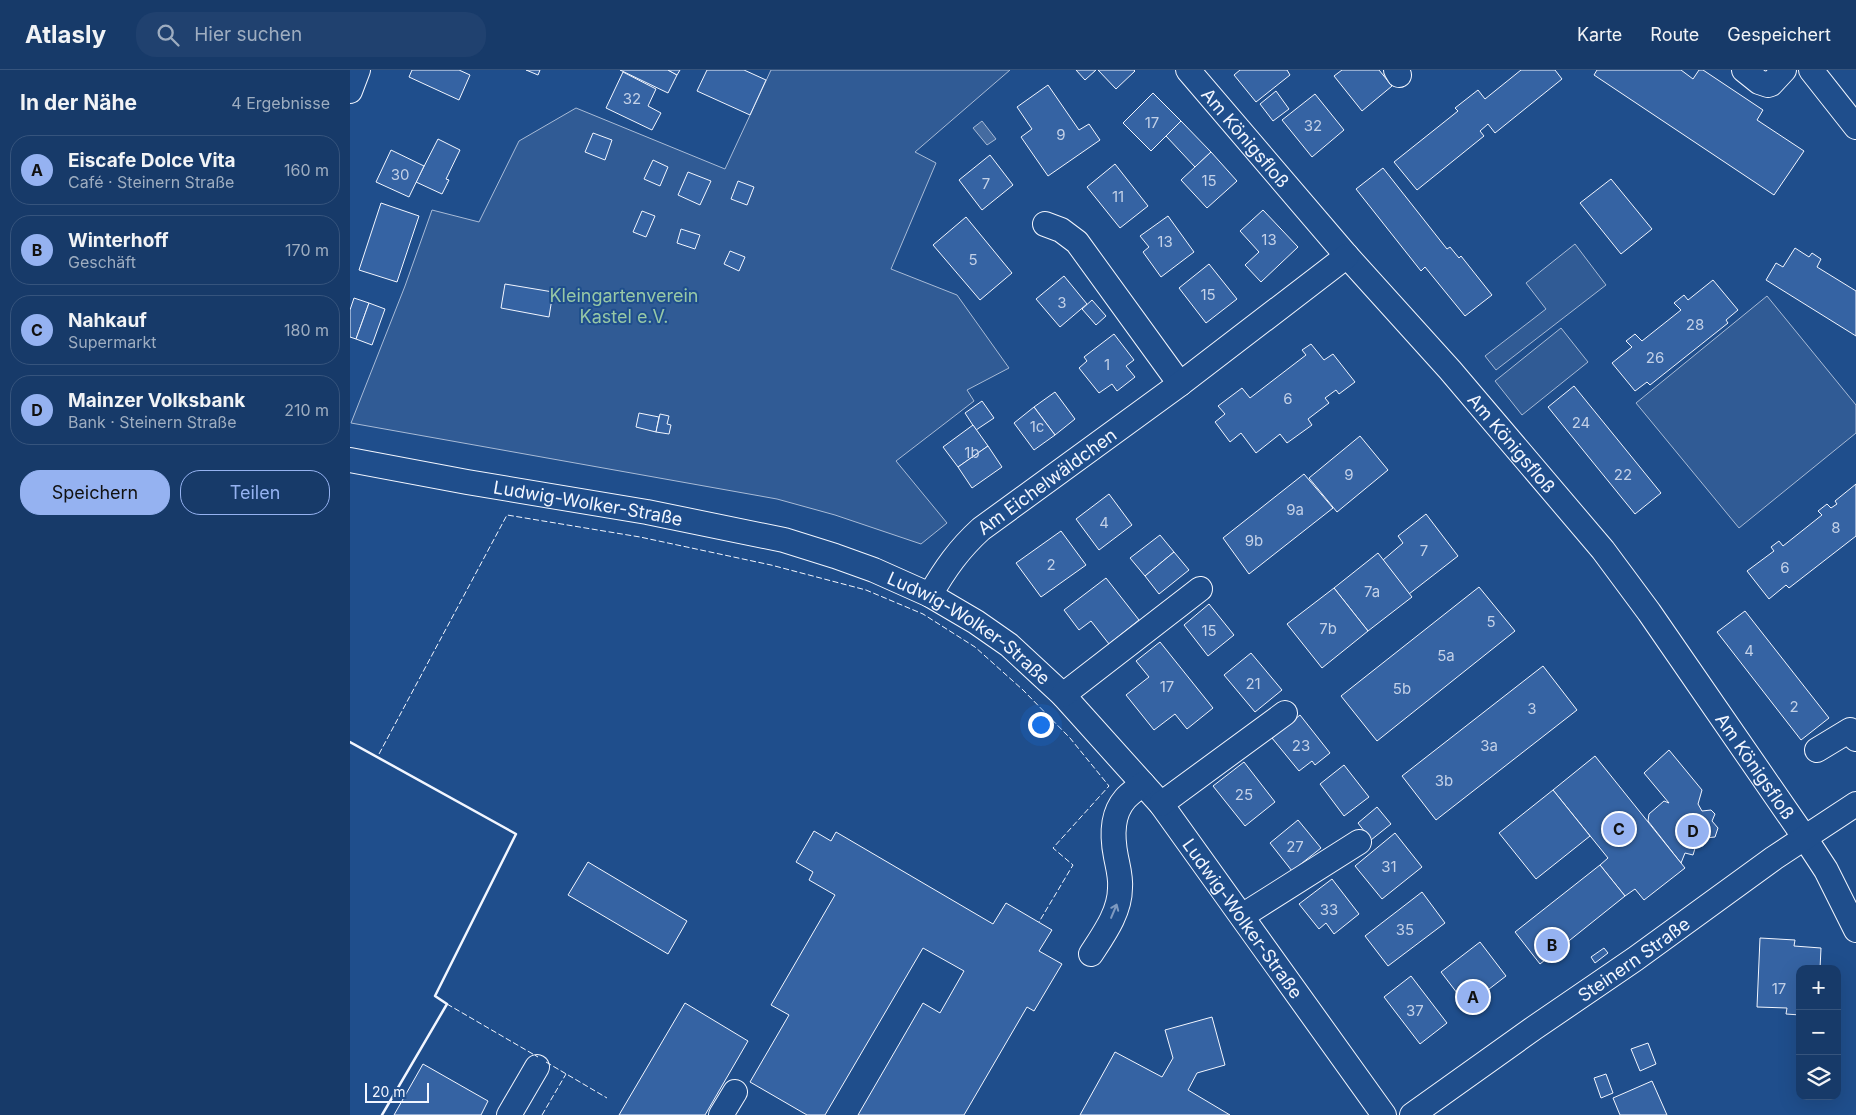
<!DOCTYPE html>
<html lang="de">
<meta charset="utf-8">
<style>
body{margin:0;font-family:Inter,sans-serif;background:#20416f;color:#f1f3f6}
.controls{position:absolute;right:15px;bottom:15px;display:grid;overflow:hidden;border-radius:10px;box-shadow:0 5px 20px #0002}
.controls button{width:45px;height:45px;display:grid;place-items:center;padding:0;border:0;border-bottom:1px solid #36547d;background:#173a69;color:#f1f3f6;font:25px sans-serif}
.scale{position:absolute;left:15px;bottom:12px;width:64px;box-sizing:border-box;padding-left:5px;border:2px solid #f2f6ff;border-top:0;font-size:14px;line-height:18px;white-space:nowrap;color:#f2f6ff;-webkit-text-stroke:4px #1f4e8c;paint-order:stroke}
.you{position:absolute;left:690px;top:654px;width:18px;height:18px;margin:-12px;border:4px solid #fff;border-radius:50%;background:#1a73e8;box-shadow:0 0 0 8px #1a73e833}
.badge{display:grid;place-items:center;width:32px;height:32px;border-radius:50%;background:#95b2f1;color:#111;font-size:16px;font-weight:700}
.pin{position:absolute;translate:-50% -50%;border:2px solid #fff;box-shadow:0 1px 5px #0006}
.list{margin:0;padding:0;list-style:none}
h2{display:flex;justify-content:space-between;align-items:center;height:65px;margin:0;padding:0 20px;font-size:21px}
h2 small{font-size:16px;font-weight:400;color:#9eadc0}
.list li{display:grid;grid-template-columns:32px 1fr auto;gap:15px;align-items:center;box-sizing:border-box;height:70px;margin:0 10px 10px;padding:0 10px;border:1px solid #36547d;border-radius:20px}
.list b{display:block;font-size:19px;white-space:nowrap}
.list p{margin:0;font-size:16px;white-space:nowrap;color:#9eadc0}
.list em{font-size:16px;font-style:normal;color:#9eadc0}
.actions{display:flex;gap:10px;padding:15px 20px}
.actions a{flex:1;padding:11px 0;border:1px solid #95b2f1;border-radius:20px;text-align:center;font-size:18px;color:#95b2f1}
.actions .main{background:#95b2f1;color:#111}
.icon{flex:none;width:28px;height:28px;fill:none;stroke:currentColor;stroke-width:2;stroke-linecap:round;stroke-linejoin:round}
.map{position:relative;flex:none;width:1506px;height:1045px;overflow:hidden}
header{display:flex;align-items:center;gap:30px;box-sizing:border-box;height:70px;padding:0 25px;background:#173a69;border-bottom:1px solid #36547d}
header strong{font-size:24px}
nav{display:flex;gap:28px;margin-inline-start:auto;font-size:18px}
.search{width:350px;height:45px;background:#20416f;display:flex;align-items:center;gap:12px;box-sizing:border-box;padding:0 18px;border-radius:20px;color:#9eadc0;font-size:19px}
main{display:flex}
aside{flex:1;background:#173a69}
.map>svg:first-child{display:block}
</style>
<header>
<strong>Atlasly</strong>
<div class="search"><svg class="icon" aria-label="search" viewBox="0 0 24 24"><circle cx="10" cy="10" r="6"/><path d="M15 15l6 6"/></svg>Hier suchen</div>
<nav><a>Karte</a><a>Route</a><a>Gespeichert</a></nav>
</header>
<main>
<aside>
<h2>In der Nähe<small>4 Ergebnisse</small></h2>
<ul class="list">
<li><span class="badge">A</span><div><b>Eiscafe Dolce Vita</b><p>Café · Steinern Straße</p></div><em>160 m</em></li>
<li><span class="badge">B</span><div><b>Winterhoff</b><p>Geschäft</p></div><em>170 m</em></li>
<li><span class="badge">C</span><div><b>Nahkauf</b><p>Supermarkt</p></div><em>180 m</em></li>
<li><span class="badge">D</span><div><b>Mainzer Volksbank</b><p>Bank · Steinern Straße</p></div><em>210 m</em></li>
</ul>
<div class="actions"><a class="main">Speichern</a><a>Teilen</a></div>
</aside>
<div class="map">
<svg width="1506" height="1045" viewBox="0 0 1506 1045">
<rect width="100%" height="100%" fill="#1f4e8c"/>
<g fill="#305b95" stroke="#a8bbd7">
<path d="M421,0H660L565,82L586,93L541,199L607,225L659,298L617,320L624,331L546,391L597,453L571,474L485,445L427,429L1,353L55,216L82,140L129,152L169,71L226,38L375,99Z"/>
<path d="M1225,174L1256,215L1146,300L1135,286L1196,239L1176,213Z"/>
<path d="M1417,226L1506,335V363L1389,458L1286,333Z"/>
<path d="M1211,258L1238,292L1172,345L1145,311Z"/>
</g>
<path fill="#446ba0" stroke="#a8bbd7" d="M632,51L646,69L637,75L623,58Z"/>
<g fill="#3563a3" stroke="#f2f6ff">
<path d="M62,0H109L120,5L109,30L59,7Z"/>
<path d="M176,0H190L188,5Z"/>
<path d="M270,0H318L327,5L318,23Z"/>
<path d="M318,0H330L327,5Z"/>
<path d="M357,0H394L416,10L400,45L347,21Z"/>
<path d="M726,0H746L735,10Z"/>
<path d="M748,0H784L785,1L766,19Z"/>
<path d="M890,0H937L940,5L906,32L884,5Z"/>
<path d="M992,0H1029L1042,16L1012,41L984,6Z"/>
<path d="M1171,0H1205L1212,9L1145,63L1138,54L1130,61L1134,66L1067,120L1044,92L1108,41L1105,38L1128,20L1135,29Z"/>
<path d="M1247,0H1331L1343,9L1349,0H1353L1413,40L1407,50L1454,81L1424,125L1244,5Z"/>
<path d="M273,2L306,19L298,36L311,43L302,60L256,38Z"/>
<path d="M698,15L729,60L739,54L750,70L698,106L671,67L682,59L667,37Z"/>
<path d="M926,21L939,39L923,51L910,34Z"/>
<path d="M803,23L831,51L801,81L773,53Z"/>
<path d="M965,24L994,60L962,87L932,50Z"/>
<path d="M831,51L861,82L845,97L816,66Z"/>
<path d="M243,63L262,70L255,90L235,82Z"/>
<path d="M88,69L110,80L96,109L99,110L92,124L66,112Z"/>
<path d="M41,80L74,96L59,127L26,112Z"/>
<path d="M861,82L887,111L857,138L831,110Z"/>
<path d="M640,85L663,115L632,140L609,110Z"/>
<path d="M303,90L318,97L310,116L294,109Z"/>
<path d="M765,94L798,136L770,158L737,117Z"/>
<path d="M1033,98L1097,179L1100,177L1109,188L1111,186L1142,225L1115,246L1075,197L1071,201L1006,119Z"/>
<path d="M338,102L361,111L350,135L328,125Z"/>
<path d="M1261,109L1302,159L1271,184L1230,133Z"/>
<path d="M388,111L404,117L397,135L381,129Z"/>
<path d="M31,133L69,146L47,212L9,200Z"/>
<path d="M913,140L948,177L911,212L895,195L909,182L890,161Z"/>
<path d="M292,141L305,146L296,167L283,162Z"/>
<path d="M818,146L844,182L811,207L793,182L799,177L790,166Z"/>
<path d="M616,147L662,203L630,230L583,175Z"/>
<path d="M331,159L350,165L345,179L327,173Z"/>
<path d="M1445,178L1459,187L1462,183L1471,189L1467,197L1506,221V266L1416,210L1426,193L1433,197Z"/>
<path d="M380,181L395,187L389,201L374,194Z"/>
<path d="M859,194L887,229L856,253L829,218Z"/>
<path d="M714,206L737,234L710,257L686,229Z"/>
<path d="M1363,210L1388,240L1376,250L1378,253L1300,315L1297,312L1285,321L1262,293L1282,277L1276,271L1285,264L1292,271L1331,240L1324,233L1334,225L1338,230Z"/>
<path d="M155,214L203,222L199,247L151,238Z"/>
<path d="M4,228L19,233L6,269L0,267V240Z"/>
<path d="M742,230L756,246L746,255L732,239Z"/>
<path d="M19,233L35,239L22,275L6,269Z"/>
<path d="M764,264L784,290L776,296L785,307L767,321L762,314L749,323L729,298L737,291L734,287Z"/>
<path d="M961,274L974,290L983,284L1005,312L989,324L986,320L975,328L979,333L958,349L962,355L937,373L930,364L906,383L891,363L880,372L865,352L875,344L868,336L892,318L900,328L956,285L952,280Z"/>
<path d="M1224,316L1311,423L1285,444L1198,337Z"/>
<path d="M705,322L725,349L705,365L684,337Z"/>
<path d="M632,331L644,348L626,360L615,343Z"/>
<path d="M684,337L705,365L684,380L664,353Z"/>
<path d="M289,343L309,347L306,362L286,357Z"/>
<path d="M310,344L319,346L317,354L321,355L319,364L306,362Z"/>
<path d="M623,355L638,376L608,397L593,377Z"/>
<path d="M1010,366L1038,400L987,442L959,408Z"/>
<path d="M638,376L652,397L622,418L608,397Z"/>
<path d="M954,404L983,438L899,504L873,468Z"/>
<path d="M1506,414V466L1439,518L1436,515L1419,529L1397,501L1424,481L1421,477L1429,471L1433,476L1472,445L1468,441L1477,434L1481,438L1487,434L1485,431Z"/>
<path d="M759,424L782,455L749,480L726,449Z"/>
<path d="M1076,444L1108,486L1059,524L1033,490L1053,473L1048,466Z"/>
<path d="M711,461L736,495L691,527L666,493Z"/>
<path d="M810,465L824,482L795,506L780,488Z"/>
<path d="M824,482L839,500L809,524L795,506Z"/>
<path d="M1028,483L1062,527L1018,561L984,518Z"/>
<path d="M756,508L789,550L759,574L741,551L729,560L714,540Z"/>
<path d="M1129,517L1165,561L1027,671L991,626Z"/>
<path d="M984,518L1018,561L972,598L937,554Z"/>
<path d="M859,534L884,565L858,586L834,555Z"/>
<path d="M1395,541L1479,648L1451,670L1367,562Z"/>
<path d="M810,572L863,638L837,659L825,644L804,660L776,625L799,607L786,591Z"/>
<path d="M901,583L932,620L905,642L874,605Z"/>
<path d="M1193,596L1227,640L1086,750L1052,706Z"/>
<path d="M950,645L980,683L965,695L962,691L949,701L922,668Z"/>
<path d="M1319,680L1352,720L1348,734L1352,741L1361,740L1365,744L1362,751L1368,758L1365,767L1355,768L1353,776L1346,775L1343,785L1335,783L1331,793L1298,751L1299,744L1314,731L1319,733L1294,703Z"/>
<path d="M1245,686L1335,798L1294,830L1285,819L1275,826L1250,795L1258,788L1203,720Z"/>
<path d="M894,692L925,732L895,756L863,716Z"/>
<path d="M994,695L1019,727L994,746L970,714Z"/>
<path d="M1203,720L1240,766L1186,809L1149,763Z"/>
<path d="M1027,737L1041,754L1021,770L1008,753Z"/>
<path d="M948,750L971,778L942,801L920,773Z"/>
<path d="M464,761L481,771L486,762L643,854L656,833L702,860L689,881L712,894L684,941L677,937L614,1045H508L573,933L590,943L614,901L573,878L475,1045H457L400,1012L439,945L421,935L485,825L459,810L463,802L446,792Z"/>
<path d="M1045,763L1072,797L1032,829L1005,796Z"/>
<path d="M238,792L337,851L318,884L218,825Z"/>
<path d="M1250,795L1275,826L1190,894L1165,862Z"/>
<path d="M982,809L1009,844L984,864L976,853L969,859L949,834Z"/>
<path d="M1072,822L1095,853L1038,896L1015,866Z"/>
<path d="M1410,868L1445,870L1444,876L1471,878L1470,899H1450V945L1436,944L1437,938L1407,937Z"/>
<path d="M1130,872L1156,906L1117,936L1091,902Z"/>
<path d="M1254,878L1258,883L1245,893L1241,887Z"/>
<path d="M1061,906L1097,953L1070,974L1034,927Z"/>
<path d="M335,933L398,971L355,1045H269Z"/>
<path d="M862,947L875,995L847,1003L838,1020L880,1045H730L765,982L812,1007L823,988L815,960Z"/>
<path d="M1298,973L1306,994L1290,1001L1281,979Z"/>
<path d="M73,994L138,1031L131,1045H44Z"/>
<path d="M1256,1004L1263,1023L1251,1028L1244,1008Z"/>
<path d="M1302,1011L1317,1045H1270L1263,1028Z"/>
</g>
<g fill="none" stroke-linecap="round" stroke-linejoin="round">
<defs>
<g id="minor">
<path id="s1" d="M838,0L997,186L1100,300L1253,480L1299,542L1455,768L1476,800L1506,860"/>
<path d="M1046,0L1049,5"/>
<path d="M1394,0L1409,12L1418,15L1421,14L1434,0"/>
<path d="M1461,0L1506,57"/>
<path d="M0,21L8,0"/>
<path d="M695,154L711,160L727,172L830,314"/>
<path id="s2" d="M0,390L117,412L297,442L434,470L485,486L524,500L580,525L626,552L659,575L713,625L811,734L1034,1045"/>
<path id="s3" d="M580,525C595,499 609,479 631,459L830,314L997,186"/>
<path d="M713,625L850,519"/>
<path d="M1467,680L1500,660L1506,669"/>
<path d="M811,734L935,643"/>
<path d="M892,846L1009,772"/>
<path d="M741,884C754,864 770,842 770,818C771,808 768,797 766,787C762,767 761,745 775,729C780,723 787,719 793,714"/>
<path d="M159,1045L187,997"/>
<path d="M371,1045L385,1022"/>
<path id="s4" d="M1062,1045L1184,958L1285,889L1424,788L1506,734"/>
</g>
</defs>
<use href="#minor" stroke="#f2f6ff" stroke-width="26"/>
<use href="#minor" stroke="#1f4e8c" stroke-width="24"/>
<g stroke="#f2f6ff" stroke-width="1" stroke-dasharray="6 2.5" stroke-linecap="butt">
<path d="M29,684L157,445L290,467L421,495L516,520L573,544L625,577L673,620L720,668L759,716L703,778L723,795L689,852"/>
<path d="M97,934L188,987"/>
<path d="M196,992L257,1028"/>
<path d="M192,1045L216,1004"/>
</g>
<path stroke="#f2f6ff" stroke-width="2.5" d="M0,672L166,764L85,926L97,934L32,1045"/>
</g>
<defs><path id="oneway-shaft" d="M-6 0H5M1.5-3L5.5 0L1.5 3" fill="none" stroke-width="1.6" stroke-linecap="round" stroke-linejoin="round" transform="scale(1.25)"/></defs>
<use stroke="#7e9ac0" href="#oneway-shaft" transform="translate(764 841) rotate(-67)"/>
<g text-anchor="middle" dominant-baseline="central" stroke-width="4" stroke-linejoin="round" paint-order="stroke">
<g font-size="15" fill="#c3d1e8">
<text x="282" y="28">32</text>
<text x="802" y="52">17</text>
<text x="963" y="55">32</text>
<text x="711" y="64">9</text>
<text x="50" y="104">30</text>
<text x="859" y="110">15</text>
<text x="636" y="113">7</text>
<text x="768" y="126">11</text>
<text x="919" y="169">13</text>
<text x="815" y="171">13</text>
<text x="623" y="189">5</text>
<text x="858" y="224">15</text>
<text x="712" y="232">3</text>
<text x="1345" y="254">28</text>
<text x="1305" y="287">26</text>
<text x="757" y="294">1</text>
<text x="938" y="328">6</text>
<text x="1231" y="352">24</text>
<text x="687" y="356">1c</text>
<text x="622" y="382">1b</text>
<text x="999" y="404">9</text>
<text x="1273" y="404">22</text>
<text x="945" y="439">9a</text>
<text x="754" y="452">4</text>
<text x="1486" y="457">8</text>
<text x="904" y="470">9b</text>
<text x="1074" y="480">7</text>
<text x="701" y="494">2</text>
<text x="1435" y="497">6</text>
<text x="1022" y="521">7a</text>
<text x="1141" y="551">5</text>
<text x="978" y="558">7b</text>
<text x="859" y="560">15</text>
<text x="1399" y="580">4</text>
<text x="1096" y="585">5a</text>
<text x="903" y="613">21</text>
<text x="817" y="616">17</text>
<text x="1052" y="618">5b</text>
<text x="1444" y="636">2</text>
<text x="1182" y="638">3</text>
<text x="951" y="675">23</text>
<text x="1139" y="675">3a</text>
<text x="1094" y="710">3b</text>
<text x="894" y="724">25</text>
<text x="945" y="776">27</text>
<text x="1039" y="796">31</text>
<text x="979" y="839">33</text>
<text x="1055" y="859">35</text>
<text x="1429" y="918">17</text>
<text x="1065" y="940">37</text>
</g>
<g font-size="18" fill="#f2f6ff" stroke="#1f4e8c">
<text stroke="none"><textPath href="#s1" startOffset="89">Am Königsfloß</textPath></text>
<text stroke="none"><textPath href="#s1" startOffset="494">Am Königsfloß</textPath></text>
<text stroke="none"><textPath href="#s3" startOffset="165">Am Eichelwäldchen</textPath></text>
<text stroke="none"><textPath href="#s2" startOffset="242">Ludwig-Wolker-Straße</textPath></text>
<text stroke="none"><textPath href="#s2" startOffset="648">Ludwig-Wolker-Straße</textPath></text>
<text stroke="none"><textPath href="#s1" startOffset="899">Am Königsfloß</textPath></text>
<text stroke="none"><textPath href="#s2" startOffset="1052">Ludwig-Wolker-Straße</textPath></text>
<text stroke="none"><textPath href="#s4" startOffset="271">Steinern Straße</textPath></text>
</g>
<g font-size="18" fill="#97c8a6" stroke="#1f4e8c">
<text x="274" y="225">Kleingartenverein<tspan x="274" dy="21">Kastel e.V.</tspan></text>
</g>
</g>
</svg>
<div class="controls">
<button>+</button>
<button>−</button>
<button><svg class="icon" aria-label="layers" viewBox="0 0 24 24"><path d="M12 4l9 5-9 5-9-5zM3 14l9 5 9-5"/></svg></button>
</div>
<div class="scale">20 m</div>
<div class="you"></div>
<div class="pin badge" style="left:1123px;top:927px">A</div>
<div class="pin badge" style="left:1202px;top:875px">B</div>
<div class="pin badge" style="left:1269px;top:759px">C</div>
<div class="pin badge" style="left:1343px;top:761px">D</div>
</div>
</main>
